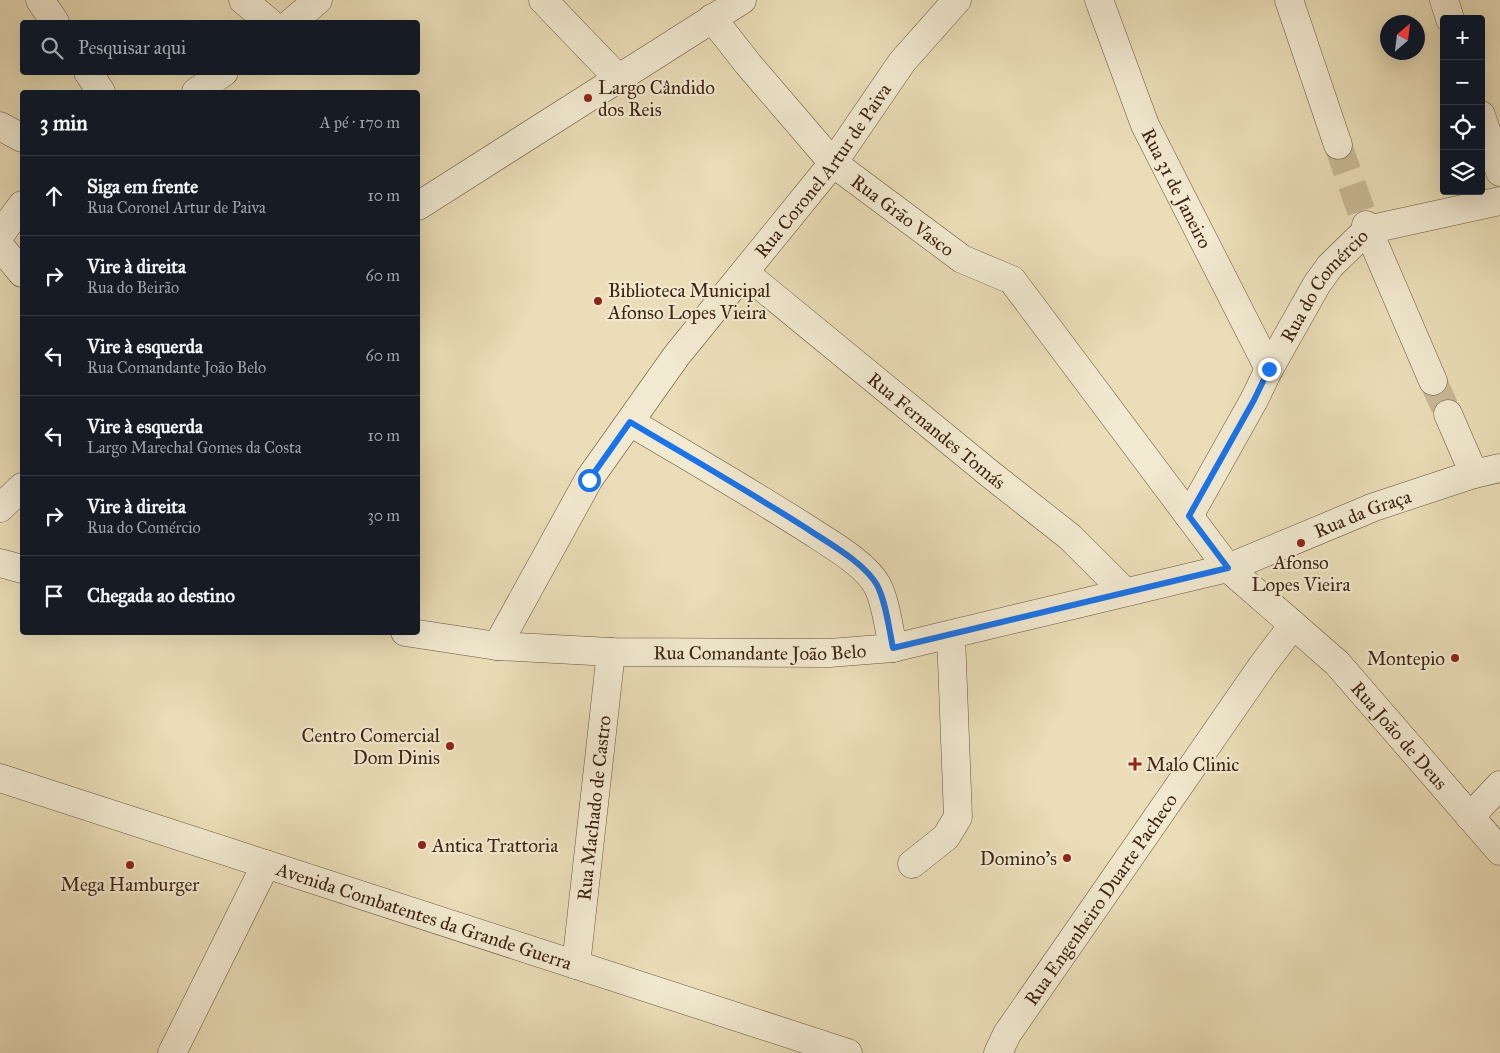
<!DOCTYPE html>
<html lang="pt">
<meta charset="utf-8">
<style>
body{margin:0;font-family:"IM FELL Great Primer",serif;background:#242831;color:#f1f3f6}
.controls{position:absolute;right:15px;top:15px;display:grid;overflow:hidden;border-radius:5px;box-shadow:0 5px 20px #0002}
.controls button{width:45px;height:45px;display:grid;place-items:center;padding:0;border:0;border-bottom:1px solid #363941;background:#171b24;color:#f1f3f6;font:25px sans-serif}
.compass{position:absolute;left:1380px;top:15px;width:45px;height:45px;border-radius:50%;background:#171b24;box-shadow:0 5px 20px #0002;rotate:28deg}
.stop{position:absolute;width:15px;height:15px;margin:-11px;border:4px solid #1a73e8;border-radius:50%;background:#fff}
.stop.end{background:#1a73e8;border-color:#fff;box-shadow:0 1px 5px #0008}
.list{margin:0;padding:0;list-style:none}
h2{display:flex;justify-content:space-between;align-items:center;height:65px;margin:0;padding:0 20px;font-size:21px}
h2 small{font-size:16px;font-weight:400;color:#9ea1a6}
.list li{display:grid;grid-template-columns:32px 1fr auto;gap:15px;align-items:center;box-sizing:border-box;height:80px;padding:0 20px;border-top:1px solid #363941}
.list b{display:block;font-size:19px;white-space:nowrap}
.list p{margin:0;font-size:16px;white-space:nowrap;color:#9ea1a6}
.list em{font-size:16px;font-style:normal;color:#9ea1a6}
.icon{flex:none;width:28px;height:28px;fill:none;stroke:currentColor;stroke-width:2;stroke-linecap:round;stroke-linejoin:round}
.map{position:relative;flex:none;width:1500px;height:1053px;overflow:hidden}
.search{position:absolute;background:#171b24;box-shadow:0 5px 20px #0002;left:20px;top:20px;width:400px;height:55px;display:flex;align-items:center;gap:12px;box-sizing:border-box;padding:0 18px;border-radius:5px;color:#9ea1a6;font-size:19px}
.panel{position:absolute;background:#171b24;box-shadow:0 5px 20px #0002;left:20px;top:90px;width:400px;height:545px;border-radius:5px}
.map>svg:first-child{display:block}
</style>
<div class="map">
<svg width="1500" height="1053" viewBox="0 0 1500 1053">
<rect width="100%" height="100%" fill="#eaddb7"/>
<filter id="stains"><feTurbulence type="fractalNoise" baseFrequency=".004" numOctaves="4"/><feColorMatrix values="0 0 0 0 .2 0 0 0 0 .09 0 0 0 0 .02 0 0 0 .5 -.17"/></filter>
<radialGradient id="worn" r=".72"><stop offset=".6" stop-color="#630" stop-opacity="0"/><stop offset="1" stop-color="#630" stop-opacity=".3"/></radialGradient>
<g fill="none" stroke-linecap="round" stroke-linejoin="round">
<g stroke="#c8b896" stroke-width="28" stroke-dasharray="28 14" stroke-linecap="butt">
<path d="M1338,145L1366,225"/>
<path d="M1433,381L1448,414"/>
</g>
<defs>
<g id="street">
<path d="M40,0L55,22"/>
<path d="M243,0L269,22"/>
<path d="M543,0L618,78"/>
<path id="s1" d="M1099,0L1145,125L1269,369"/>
<path d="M1289,0L1338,145"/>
<path d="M1444,0L1450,19"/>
<path id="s2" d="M712,18L748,64L833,163L962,259L1012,280L1228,568L1337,663L1500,851"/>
<path d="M292,22L318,0"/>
<path d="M88,72L101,92"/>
<path d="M196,92L224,72"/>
<path d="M1481,115L1500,172"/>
<path d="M0,126L22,138"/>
<path d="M418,206L742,0"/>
<path d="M1366,225L1433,381"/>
<path d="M0,235L22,205"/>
<path d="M0,246L22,273"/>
<path id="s3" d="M745,273L990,474L1070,537L1125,592"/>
<path d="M1448,414L1474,474"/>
<path d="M630,422C689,457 748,491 806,528C827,542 865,563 877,585C886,602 889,629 893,648"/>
<path d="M0,508L22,487"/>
<path id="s4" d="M1189,516L1254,400L1269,369L1317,284L1330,266L1367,230L1500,201"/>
<path d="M0,563L22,569"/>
<path id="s5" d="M405,632L497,646L611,652L829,653L893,648L1228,568L1374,507L1474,474L1500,468"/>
<path id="s6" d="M497,646L589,479L677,355L833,163L902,62L957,0"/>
<path id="s7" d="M0,778L848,1053"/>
<path d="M1470,817L1500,785"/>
<path d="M912,864L946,837L958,817L951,635"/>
<path id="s8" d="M576,965L611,652"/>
<path d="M172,1053L266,864"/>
<path id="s9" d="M998,1053L1007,1034L1262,666L1293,625"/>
</g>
</defs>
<use href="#street" stroke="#69523c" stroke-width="29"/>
<use href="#street" stroke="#f1e9d0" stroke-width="28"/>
</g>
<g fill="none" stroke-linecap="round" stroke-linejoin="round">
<path stroke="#1a73e8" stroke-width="6" d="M589,480L630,422C689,457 748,491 806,528C828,543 864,562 877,585C886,602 889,629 893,648L1228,568L1189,516L1254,400L1269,369"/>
</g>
<g fill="#8f2418" stroke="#f1e9d0" stroke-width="2">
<circle cx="588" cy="98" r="5"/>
<circle cx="598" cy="301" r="5"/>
<circle cx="1301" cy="543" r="5"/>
<circle cx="1455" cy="658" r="5"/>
<circle cx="450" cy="746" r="5"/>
<path d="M1132.5 756.5h5v5h5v5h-5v5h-5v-5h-5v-5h5z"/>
<circle cx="422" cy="845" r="5"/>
<circle cx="1067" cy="858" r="5"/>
<circle cx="130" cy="865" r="5"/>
</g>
<g text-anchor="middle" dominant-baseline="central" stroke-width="4.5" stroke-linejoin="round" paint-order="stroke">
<g font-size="19" fill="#3e2313" stroke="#f1e9d0" text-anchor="start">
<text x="598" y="87">Largo Cândido<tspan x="598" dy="22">dos Reis</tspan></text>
<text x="608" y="290">Biblioteca Municipal<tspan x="608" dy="22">Afonso Lopes Vieira</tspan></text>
<text x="1301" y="562" text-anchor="middle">Afonso<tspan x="1301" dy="22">Lopes Vieira</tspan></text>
<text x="1445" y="658" text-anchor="end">Montepio</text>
<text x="440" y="735" text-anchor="end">Centro Comercial<tspan x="440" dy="22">Dom Dinis</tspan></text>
<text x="1146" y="764">Malo Clinic</text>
<text x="432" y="845">Antica Trattoria</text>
<text x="1057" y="858" text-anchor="end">Domino's</text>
<text x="130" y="884" text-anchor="middle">Mega Hamburger</text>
</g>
<g font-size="19" fill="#3e2313" stroke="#f1e9d0">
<text stroke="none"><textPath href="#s6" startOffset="578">Rua Coronel Artur de Paiva</textPath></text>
<text stroke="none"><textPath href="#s1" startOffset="204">Rua 31 de Janeiro</textPath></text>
<text stroke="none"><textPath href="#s2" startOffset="276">Rua Grão Vasco</textPath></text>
<text stroke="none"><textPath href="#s4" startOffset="268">Rua do Comércio</textPath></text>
<text stroke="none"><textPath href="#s3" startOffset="248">Rua Fernandes Tomás</textPath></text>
<text stroke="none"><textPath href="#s5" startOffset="979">Rua da Graça</textPath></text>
<text stroke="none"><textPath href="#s5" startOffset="356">Rua Comandante João Belo</textPath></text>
<text stroke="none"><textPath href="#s2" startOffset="1004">Rua João de Deus</textPath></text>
<text stroke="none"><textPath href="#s8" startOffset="158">Rua Machado de Castro</textPath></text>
<text stroke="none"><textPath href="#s9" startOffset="185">Rua Engenheiro Duarte Pacheco</textPath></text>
<text stroke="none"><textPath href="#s7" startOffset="446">Avenida Combatentes da Grande Guerra</textPath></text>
</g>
</g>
<rect width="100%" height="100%" filter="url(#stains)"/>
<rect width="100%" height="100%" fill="url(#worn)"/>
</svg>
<div class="controls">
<button>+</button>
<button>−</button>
<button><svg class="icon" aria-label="locate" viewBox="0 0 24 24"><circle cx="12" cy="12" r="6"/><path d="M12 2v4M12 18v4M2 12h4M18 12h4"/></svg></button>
<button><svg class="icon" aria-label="layers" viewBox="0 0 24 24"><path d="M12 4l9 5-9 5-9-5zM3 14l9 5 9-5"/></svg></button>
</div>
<svg class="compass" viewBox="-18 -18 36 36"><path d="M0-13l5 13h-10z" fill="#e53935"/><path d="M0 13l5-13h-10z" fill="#9ea1a6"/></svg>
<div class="stop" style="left:589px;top:480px"></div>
<div class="stop end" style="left:1269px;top:369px"></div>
<div class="search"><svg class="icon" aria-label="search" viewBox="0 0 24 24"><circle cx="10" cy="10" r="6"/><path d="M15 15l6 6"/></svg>Pesquisar aqui</div>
<section class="panel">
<h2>3 min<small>A pé · 170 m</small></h2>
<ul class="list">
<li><svg class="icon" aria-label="ahead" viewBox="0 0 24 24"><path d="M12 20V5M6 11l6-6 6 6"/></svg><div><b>Siga em frente</b><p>Rua Coronel Artur de Paiva</p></div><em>10 m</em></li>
<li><svg class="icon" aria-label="right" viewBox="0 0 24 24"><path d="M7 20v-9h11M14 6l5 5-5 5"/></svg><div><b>Vire à direita</b><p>Rua do Beirão</p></div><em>60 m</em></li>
<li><svg class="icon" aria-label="left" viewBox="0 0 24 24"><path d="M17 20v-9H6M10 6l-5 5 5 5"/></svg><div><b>Vire à esquerda</b><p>Rua Comandante João Belo</p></div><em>60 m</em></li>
<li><svg class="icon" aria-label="left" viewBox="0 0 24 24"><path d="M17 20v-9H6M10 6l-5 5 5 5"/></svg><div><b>Vire à esquerda</b><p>Largo Marechal Gomes da Costa</p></div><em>10 m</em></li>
<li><svg class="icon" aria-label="right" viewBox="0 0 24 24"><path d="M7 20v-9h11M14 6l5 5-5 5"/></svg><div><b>Vire à direita</b><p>Rua do Comércio</p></div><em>30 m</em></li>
<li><svg class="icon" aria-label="arrive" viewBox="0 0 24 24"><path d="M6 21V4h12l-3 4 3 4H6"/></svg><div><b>Chegada ao destino</b></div></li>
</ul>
</section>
</div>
